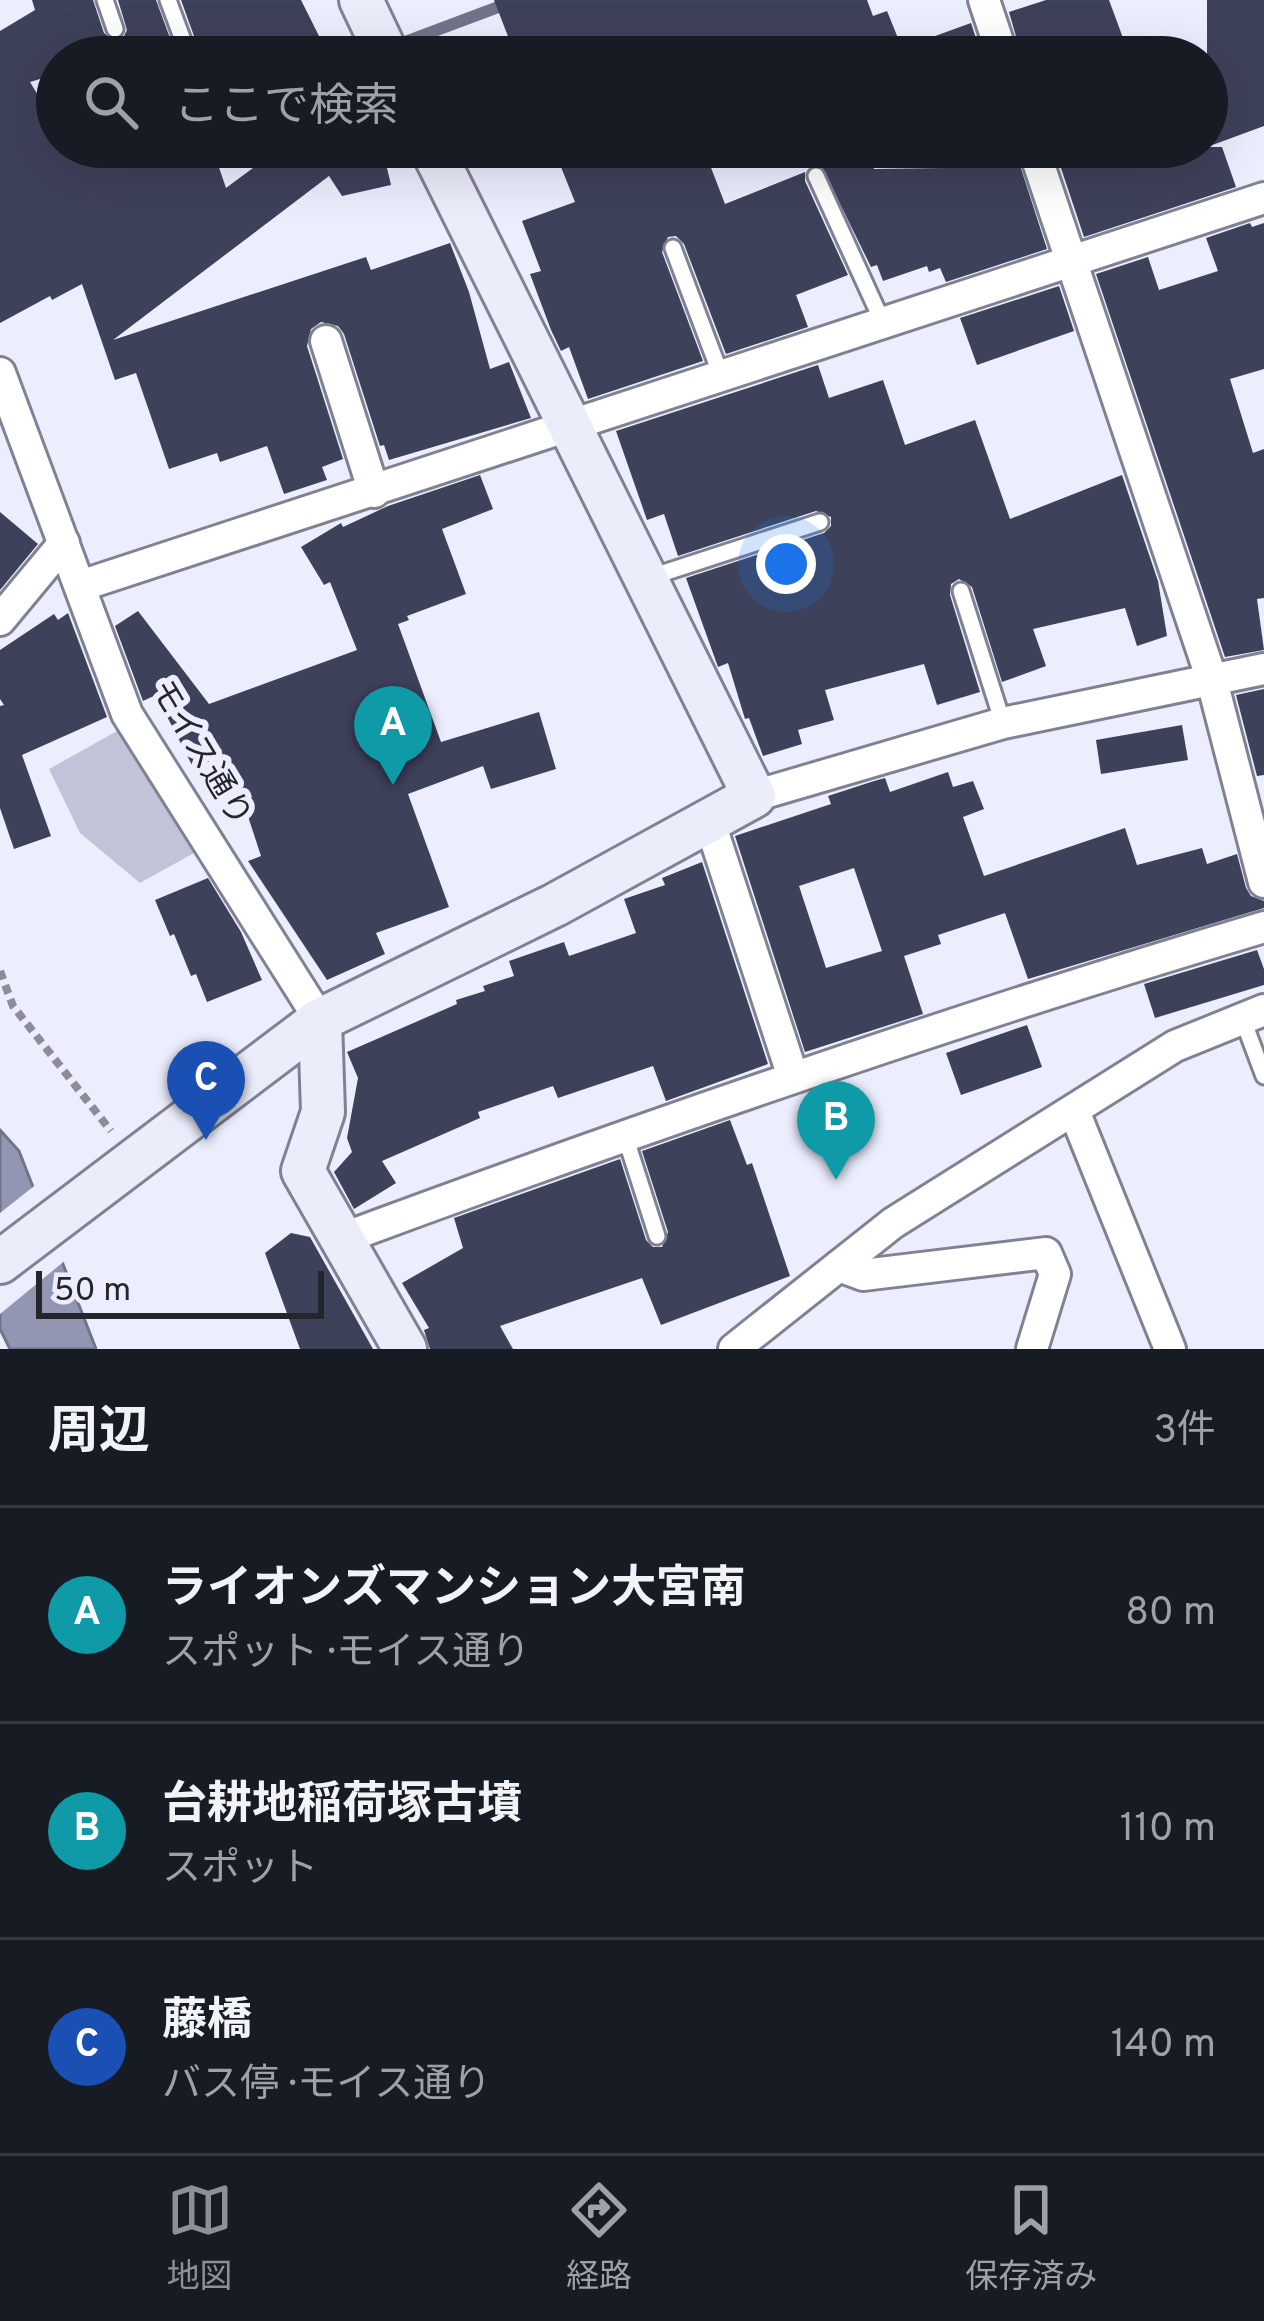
<!DOCTYPE html>
<html lang="ja">
<meta charset="utf-8">
<style>
body{margin:0;font-family:Overpass,"Noto Sans JP",sans-serif;background:#20242c;color:#f1f3f6}
.scale{position:absolute;left:36px;bottom:30px;width:288px;box-sizing:border-box;padding-left:12px;border:6px solid #25252c;border-top:0;font-size:33px;line-height:42px;white-space:nowrap;color:#25252c;-webkit-text-stroke:9px #eceefe;paint-order:stroke}
.you{position:absolute;left:786px;top:564px;width:42px;height:42px;margin:-30px;border:9px solid #fff;border-radius:50%;background:#1a73e8;box-shadow:0 0 0 18px #1a73e833}
.badge{display:grid;place-items:center;width:78px;height:78px;border-radius:50%;background:#8c9099;color:#fff;font-size:39px;font-weight:700}
.pin{position:absolute;translate:-50% -99px;filter:drop-shadow(0 3px 6px #0008)}
.pin::after{content:'';position:absolute;top:63px;width:42px;height:36px;background:inherit;clip-path:polygon(0 0,100% 0,50% 100%)}
.list{margin:0;padding:0;list-style:none}
h2{display:flex;justify-content:space-between;align-items:center;height:156px;margin:0;padding:0 48px;font-size:51px}
h2 small{font-size:39px;font-weight:400;color:#9ea1a6}
.list li{display:grid;grid-template-columns:78px 1fr auto;gap:36px;align-items:center;box-sizing:border-box;height:216px;padding:0 48px;border-top:3px solid #363941}
.list b{display:block;font-size:45px;white-space:nowrap}
.list p{margin:0;font-size:39px;white-space:nowrap;color:#9ea1a6}
.list em{font-size:39px;font-style:normal;color:#9ea1a6}
.icon{flex:none;width:66px;height:66px;fill:none;stroke:currentColor;stroke-width:2;stroke-linecap:round;stroke-linejoin:round}
.map{position:relative;flex:none;width:1264px;height:1349px;overflow:hidden}
.search{position:absolute;background:#171b24;box-shadow:0 12px 48px #0002;left:36px;right:36px;top:36px;height:132px;display:flex;align-items:center;gap:30px;box-sizing:border-box;padding:0 42px;border-radius:66px;color:#9ea1a6;font-size:45px}
.sheet{height:804px;background:#171b24}
nav{display:flex;justify-content:space-around;align-items:center;box-sizing:border-box;height:168px;border-top:3px solid #363941;background:#171b24;font-size:33px;color:#9ea1a6}
nav a{display:grid;justify-items:center;gap:6px}
nav .on{color:#8c9099}
.map>svg:first-child{display:block}
</style>
<div class="map">
<svg width="1264" height="1349" viewBox="0 0 1264 1349">
<rect width="100%" height="100%" fill="#eceefe"/>
<path fill="#c1c4d8" d="M119,730L194,853L140,883L80,833L49,769Z"/>
<path fill="#9296b3" stroke="#71748a" stroke-width="3" d="M0,1130L19,1151L96,1349H10L0,1329Z"/>
<path fill="#eceefe" d="M38,1183L67,1259L0,1314V1213Z"/>
<g fill="none" stroke-linecap="round" stroke-linejoin="round">
<path stroke="#71748a" stroke-width="12" d="M389,48L517,0"/>
</g>
<g fill="#3e415a" fill-rule="evenodd">
<path d="M32,0H93L104,33L114,41L123,38L127,30L118,0H156L177,57H57V74L30,82L57,127V147H212L226,188L281,147H382L391,185L342,196L329,176L113,340L366,257L371,270L450,243L469,292L490,369L509,362L531,418L389,460L384,445L380,446L344,334L338,326L321,322L311,329L307,346L343,459L322,467L327,480L284,494L267,446L220,462L217,453L169,469L136,373L115,380L82,284L52,300L50,296L0,323V31L35,10Z"/>
<path d="M181,0H301L325,48L308,57H197L198,47Z"/>
<path d="M494,0H867L873,16L887,11L902,48L971,23L982,57H516Z"/>
<path d="M1046,0H1109L1130,57H1022L1009,12Z"/>
<path d="M1207,0H1264V126L1207,147H1222L1236,187L1084,237L1054,147H1207Z"/>
<path d="M553,147H703L725,204L805,172V181L848,275L796,295L808,327L726,354L684,244L676,236L668,237L662,252L703,361L588,399L569,347L561,351L551,330L530,274L541,271L522,221L575,202Z"/>
<path d="M819,147L868,148L874,169L944,168L1014,147L1047,249L946,282L940,268L929,272L927,266L883,281L877,265L871,267L821,165L825,164Z"/>
<path d="M1250,223L1252,227L1264,223V369L1230,379L1253,453L1264,449V598L1257,599L1264,650L1225,657L1096,274L1148,257L1159,290L1218,271L1206,238Z"/>
<path d="M1059,286L1074,331L977,365L960,318Z"/>
<path d="M818,365L829,398L883,380L905,445L975,420L1010,519L1122,475L1158,581L1167,636L1137,646L1125,608L1033,629L1046,666L1002,682L972,587L959,579L951,584L950,595L980,692L937,705L924,664L825,690L834,720L798,730L802,744L763,756L749,718L745,719L728,663L718,667L686,578L824,533L831,526V517L816,511L678,556L664,514L647,520L616,431Z"/>
<path d="M480,475L493,509L442,529L466,594L407,616L409,620L398,624L441,742L539,712L556,769L491,789L483,766L408,794L449,907L376,933L385,954L327,980L248,861L261,856L240,792L212,801L200,765L194,769L156,695L143,701L115,626L138,611L209,704L357,650L330,582L324,585L301,547L341,523L343,527L388,506Z"/>
<path d="M0,512L38,544L0,590Z"/>
<path d="M68,613L107,717L22,755L51,836L14,849L0,808V706L4,705L0,699V650L54,614L58,620Z"/>
<path d="M1264,689V775L1257,776L1236,695Z"/>
<path d="M1182,725L1188,760L1101,774L1096,740Z"/>
<path d="M948,772L953,787L973,781L984,809L963,817L984,876L1125,828L1137,865L1202,848L1207,864L1237,854L1246,888L1251,896L1264,901V908L1028,979L1005,913L938,935L941,944L904,956L923,1014L805,1052L735,836L831,804L828,796L874,781L885,778L890,792ZM854,868L882,951L826,968L799,886Z"/>
<path d="M702,862L768,1064L666,1101L653,1066L558,1098L553,1086L478,1112L480,1118L382,1161L396,1183L354,1209L334,1172L352,1152L347,1138L358,1078L347,1052L457,1004L456,1000L485,991L483,986L514,976L509,961L564,942L569,956L636,933L624,899L665,885L662,878Z"/>
<path d="M208,878L241,932L262,980L207,1002L196,974L191,976L174,934L170,936L155,900Z"/>
<path d="M1257,950L1264,969V985L1155,1018L1144,984Z"/>
<path d="M1027,1025L1042,1067L961,1095L946,1053Z"/>
<path d="M730,1120L747,1165L752,1163L790,1276L661,1325L642,1278L500,1326L513,1349H430L424,1330L429,1328L402,1283L463,1248L454,1218L620,1159L646,1240L653,1247H662L668,1232L642,1151Z"/>
<path d="M291,1233L310,1237L373,1349H300L265,1253Z"/>
</g>
<g fill="none" stroke-linecap="round" stroke-linejoin="round">
<defs>
<g id="lane">
<path d="M105,0L115,29"/>
<path d="M168,0L187,51"/>
<path d="M816,176L883,323"/>
<path d="M673,248L722,378"/>
<path d="M651,577L820,522"/>
<path d="M961,591L1003,723"/>
<path d="M1243,1020L1264,1076"/>
<path d="M625,1136L657,1236"/>
</g>
<g id="street">
<path d="M984,0L1003,57"/>
<path d="M1033,147L1211,677L1264,882"/>
<path d="M326,341L374,492"/>
<path d="M0,373L127,714L320,1020"/>
<path d="M80,586L1264,198"/>
<path d="M0,620L64,543"/>
<path d="M754,796L1003,723L1264,669"/>
<path d="M709,820L793,1077"/>
<path d="M1074,1111L1170,1349"/>
<path d="M341,1239C646,1126 952,1020 1264,927"/>
<path d="M839,1266L863,1275L1046,1253L1055,1274L1032,1349"/>
<path d="M734,1349L893,1223L1175,1046L1264,1010"/>
</g>
<g id="secondary">
<path d="M361,0L388,57"/>
<path d="M320,1020L323,1112L303,1171L405,1349"/>
<path d="M0,1262L320,1020L555,905L754,796L431,147"/>
</g>
</defs>
<use href="#lane" stroke="#808294" stroke-width="21"/>
<use href="#street" stroke="#808294" stroke-width="36"/>
<use href="#secondary" stroke="#808294" stroke-width="48"/>
<path stroke="#8c8d99" stroke-width="8" stroke-dasharray="9 6" stroke-linecap="butt" d="M0,971L13,1006L111,1131"/>
<use href="#lane" stroke="#fff" stroke-width="15"/>
<use href="#street" stroke="#fff" stroke-width="30"/>
<use href="#secondary" stroke="#ecedfa" stroke-width="42"/>
</g>
<g text-anchor="middle" dominant-baseline="central" stroke-width="12" stroke-linejoin="round" paint-order="stroke">
<g font-size="33" fill="#25252c" stroke="#eceefe">
<text transform="translate(199 754) rotate(59)">モイス通り</text>
</g>
</g>
</svg>
<div class="scale">50 m</div>
<div class="you"></div>
<div class="pin badge" style="left:393px;top:785px;background:#0f9aa8">A</div>
<div class="pin badge" style="left:836px;top:1180px;background:#0f9aa8">B</div>
<div class="pin badge" style="left:206px;top:1140px;background:#1a4fb4">C</div>
<div class="search"><svg class="icon" aria-label="search" viewBox="0 0 24 24"><circle cx="10" cy="10" r="6"/><path d="M15 15l6 6"/></svg>ここで検索</div>
</div>
<section class="sheet">
<h2>周辺<small>3件</small></h2>
<ul class="list">
<li><span class="badge" style="background:#0f9aa8">A</span><div><b>ライオンズマンション大宮南</b><p>スポット · モイス通り</p></div><em>80 m</em></li>
<li><span class="badge" style="background:#0f9aa8">B</span><div><b>台耕地稲荷塚古墳</b><p>スポット</p></div><em>110 m</em></li>
<li><span class="badge" style="background:#1a4fb4">C</span><div><b>藤橋</b><p>バス停 · モイス通り</p></div><em>140 m</em></li>
</ul>
</section>
<nav>
<a class="on"><svg class="icon" aria-label="map" viewBox="0 0 24 24"><path d="M3 6l6-2 6 2 6-2v14l-6 2-6-2-6 2zM9 4v14M15 6v14"/></svg>地図</a>
<a><svg class="icon" aria-label="directions" viewBox="0 0 24 24"><path d="M12 3l9 9-9 9-9-9zM9 14v-3h6M13 9l2 2-2 2"/></svg>経路</a>
<a><svg class="icon" aria-label="saved" viewBox="0 0 24 24"><path d="M7 4h10v16l-5-4-5 4z"/></svg>保存済み</a>
</nav>
